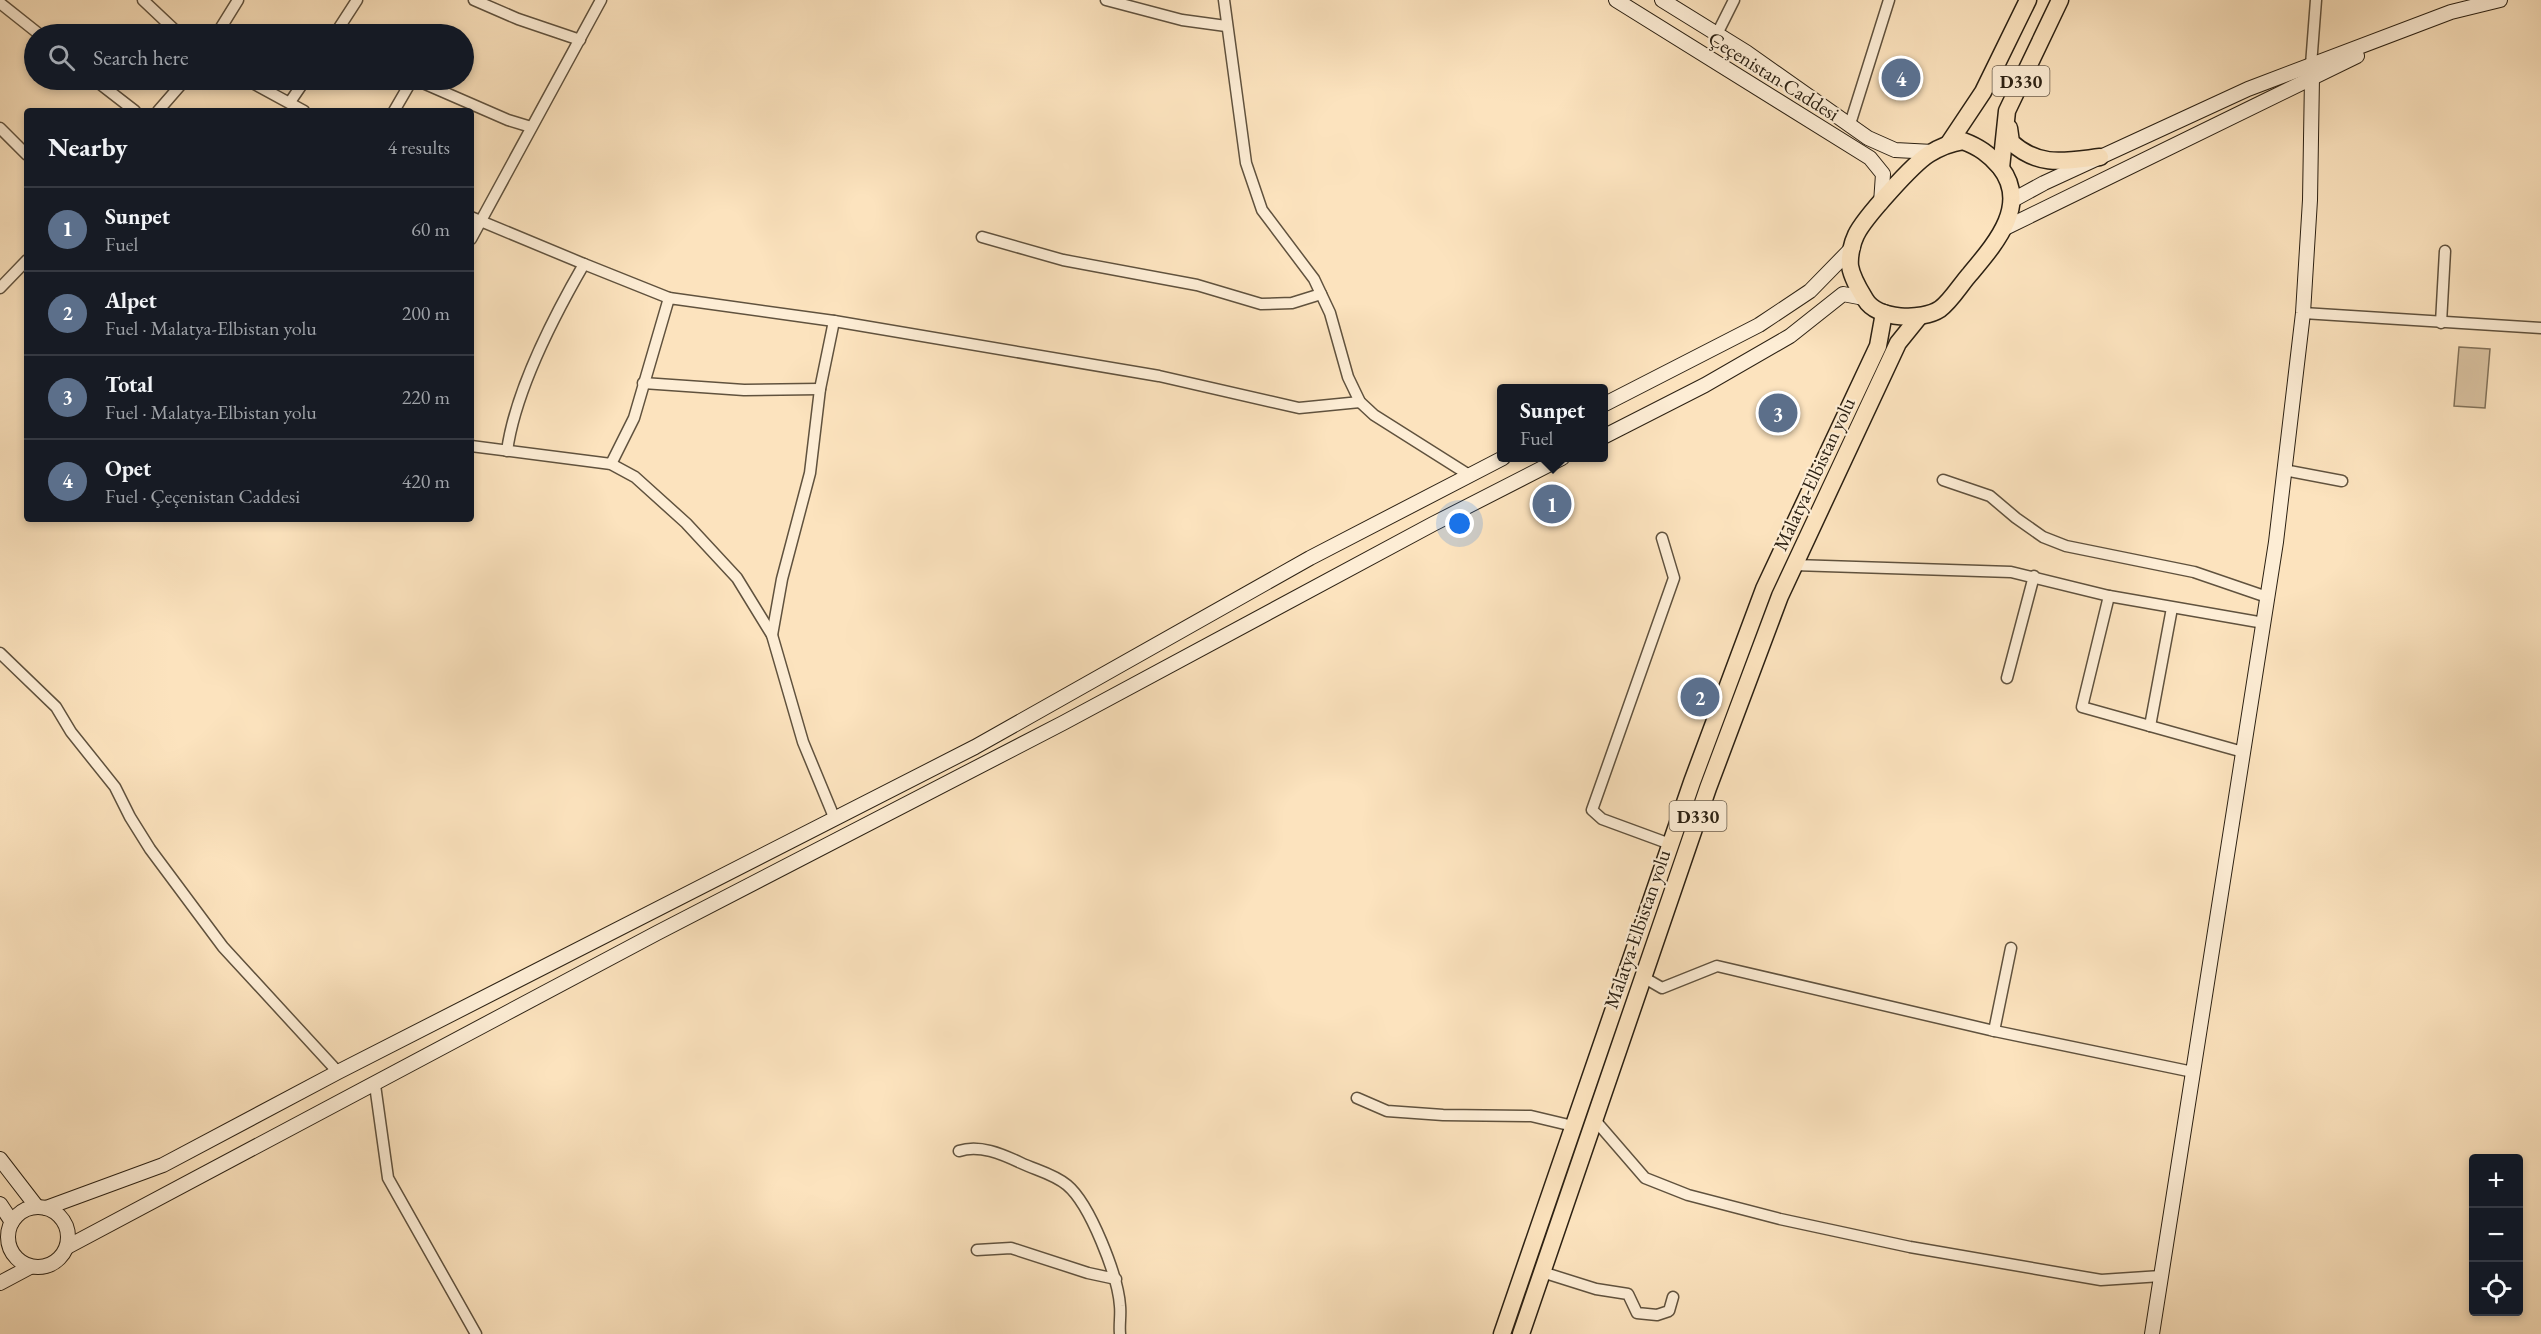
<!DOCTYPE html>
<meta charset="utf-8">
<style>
body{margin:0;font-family:"EB Garamond",serif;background:#242831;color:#f1f3f6}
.controls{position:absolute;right:18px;bottom:18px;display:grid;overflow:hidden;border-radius:6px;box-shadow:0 3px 9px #0003}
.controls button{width:54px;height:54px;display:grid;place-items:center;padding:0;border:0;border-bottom:2px solid #363941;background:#171b24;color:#f1f3f6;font:30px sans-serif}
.you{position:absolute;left:1460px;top:524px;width:21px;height:21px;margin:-15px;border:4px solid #fff;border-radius:50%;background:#1a73e8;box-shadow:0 0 0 9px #1a73e833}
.badge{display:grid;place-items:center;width:39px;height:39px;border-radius:50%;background:#c59692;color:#fff;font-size:20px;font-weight:700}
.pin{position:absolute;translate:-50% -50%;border:3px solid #fff;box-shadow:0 2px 6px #0006}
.popup{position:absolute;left:1497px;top:384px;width:111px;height:78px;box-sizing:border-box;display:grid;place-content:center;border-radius:6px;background:#171b24;filter:drop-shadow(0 2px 4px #0005);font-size:20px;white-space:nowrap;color:#9ea1a6}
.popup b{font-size:22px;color:#f1f3f6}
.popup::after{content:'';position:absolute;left:50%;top:100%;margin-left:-12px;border:12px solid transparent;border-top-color:#171b24}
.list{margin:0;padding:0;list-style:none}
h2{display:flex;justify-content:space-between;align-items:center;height:78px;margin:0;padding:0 24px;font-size:26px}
h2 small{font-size:20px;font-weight:400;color:#9ea1a6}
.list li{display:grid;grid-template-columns:39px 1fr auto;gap:18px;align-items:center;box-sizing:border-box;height:84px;padding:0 24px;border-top:2px solid #363941}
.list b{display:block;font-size:22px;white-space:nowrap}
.list p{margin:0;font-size:20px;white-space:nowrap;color:#9ea1a6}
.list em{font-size:20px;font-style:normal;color:#9ea1a6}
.icon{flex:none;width:33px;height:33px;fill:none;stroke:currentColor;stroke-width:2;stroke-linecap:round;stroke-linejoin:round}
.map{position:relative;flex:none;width:2541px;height:1334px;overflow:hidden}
.search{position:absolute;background:#171b24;box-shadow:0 3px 9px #0003;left:24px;top:24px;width:450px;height:66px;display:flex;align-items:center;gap:15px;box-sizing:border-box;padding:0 21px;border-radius:33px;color:#9ea1a6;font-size:22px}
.panel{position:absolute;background:#171b24;box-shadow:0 3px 9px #0003;left:24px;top:108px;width:450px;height:414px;border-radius:6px}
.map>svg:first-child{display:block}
</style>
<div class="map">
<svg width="2541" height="1334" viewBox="0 0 2541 1334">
<rect width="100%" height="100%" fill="#fce3be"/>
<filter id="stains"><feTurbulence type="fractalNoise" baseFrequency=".00333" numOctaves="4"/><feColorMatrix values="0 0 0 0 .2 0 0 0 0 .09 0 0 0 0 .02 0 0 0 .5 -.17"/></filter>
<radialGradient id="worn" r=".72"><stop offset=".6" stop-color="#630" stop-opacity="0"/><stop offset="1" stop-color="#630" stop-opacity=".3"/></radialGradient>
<path fill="#d9c2a1" stroke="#82725a" stroke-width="1.5" d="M2459,347L2490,349L2485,408L2454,406Z"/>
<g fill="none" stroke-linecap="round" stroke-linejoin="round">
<defs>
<g id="street">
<path d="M143,0L179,34"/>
<path d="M474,0L518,19L580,40"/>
<path d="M1106,0L1182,20L1226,26"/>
<path d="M1224,0L1246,163L1262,210L1314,279L1330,313L1348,377L1360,402L1374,415L1469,475"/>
<path d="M0,3L39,34"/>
<path d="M217,34L238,0"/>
<path d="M335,34L357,0"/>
<path d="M1717,34L1734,0"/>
<path d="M2311,65L2316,0"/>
<path d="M95,80L135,111"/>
<path d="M247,80L304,111"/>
<path d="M416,80L508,120L531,127"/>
<path d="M290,102L305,80"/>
<path d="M158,111L185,80"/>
<path d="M394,111L412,80"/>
<path d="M1850,124L1889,0"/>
<path d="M0,128L27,155"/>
<path d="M471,217L584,264"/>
<path d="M982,237L1063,260L1197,285L1261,304L1292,303L1321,294"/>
<path d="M471,239L601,0"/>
<path d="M0,288L27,260"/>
<path d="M2303,313L2541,328"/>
<path d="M2441,323L2445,251"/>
<path d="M643,383L744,390L820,389"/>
<path d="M471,446L611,464L635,477L686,523L737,578L772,635L803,742L834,817"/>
<path d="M507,451C515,392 554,316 584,264L669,298"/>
<path d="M611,464L634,418L669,298L834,321L1159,376L1299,408L1360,402"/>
<path d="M2284,470L2342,481"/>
<path d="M1943,480L1990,496L2016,518L2043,537L2066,546L2194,572L2267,597"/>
<path d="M1662,538L1674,578L1592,810L1602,819L1670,844"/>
<path d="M1794,565L2011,572L2109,596L2264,623"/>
<path d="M2109,596L2082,707L2243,752"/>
<path d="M772,635L782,579L810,473L820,389L834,321"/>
<path d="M0,653L56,707L71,732L115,787L130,817L150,849L223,947L338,1072"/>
<path d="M2007,678L2034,576"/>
<path d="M2150,726L2172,608"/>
<path d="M1643,977L1662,988L1717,966L1990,1030L2193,1072"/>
<path d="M1994,1031L2011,948"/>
<path d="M375,1085L388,1178L476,1334"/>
<path d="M1357,1098L1387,1111L1443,1115L1531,1116L1573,1126"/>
<path d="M1594,1119L1645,1178L1688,1195L1780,1219L1910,1247L2101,1280L2161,1276"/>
<path d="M959,1151C979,1144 1002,1154 1021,1163C1036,1170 1054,1174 1067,1185C1090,1204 1118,1276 1120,1306C1121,1315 1119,1325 1120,1334"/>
<path d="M977,1250L1011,1248L1088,1273L1116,1279"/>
<path d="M1542,1272L1596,1289L1628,1294L1637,1313L1657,1315L1669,1311L1673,1297"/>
</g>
<g id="secondary">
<path d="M1616,0L1870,158L1883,174L1881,203"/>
<path d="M1662,0L1746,52L1868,138L1895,150L1933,152"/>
<path d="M2011,201L2044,183L2248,89L2451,12L2500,0"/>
<path d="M2003,229L2357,56"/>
<path d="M1603,405L1759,325L1810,291L1853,247"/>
<path d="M1603,437L1705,385L1790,336L1843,294L1864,298"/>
<path d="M0,1159L37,1207"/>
<path d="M0,1204L12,1222"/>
<circle cx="38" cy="1237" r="30"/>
<path d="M46,1208L163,1165L338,1072L975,747L1310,558L1503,458"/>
<path d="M67,1247L657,933L1063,723L1433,524L1562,458"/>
<path d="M0,1283L30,1267"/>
<path d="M2152,1334L2276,542L2303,313L2310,200L2312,77"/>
</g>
<g id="primary">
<path d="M2009,128L2011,142C2039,168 2066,161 2100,157"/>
<path d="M1963,141C1979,147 1989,154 2000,167C2030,205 1995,244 1970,274C1961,284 1951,301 1940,309C1922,321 1877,320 1865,299C1859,289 1852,278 1850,266C1849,257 1852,243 1856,235C1864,218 1913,164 1929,154C1940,147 1950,143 1963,141Z"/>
<path d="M1949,143L1983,92L2028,0"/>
<path d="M2001,168L2007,111L2060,0"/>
<path d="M1502,1334L1692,782L1764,589L1878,346L1884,313"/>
<path d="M1521,1334L1708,788L1780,596L1898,343L1919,317"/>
</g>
</defs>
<use href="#street" stroke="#60523e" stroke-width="13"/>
<use href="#secondary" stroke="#2c2113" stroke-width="16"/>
<use href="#primary" stroke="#2c2113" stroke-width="19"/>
<use href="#street" stroke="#fdedd5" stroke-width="10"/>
<use href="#secondary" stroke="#fdedd5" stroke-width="14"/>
<use href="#primary" stroke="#fce3be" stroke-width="16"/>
</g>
<g text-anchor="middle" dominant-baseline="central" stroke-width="4.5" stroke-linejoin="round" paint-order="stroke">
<g fill="#fdedd5" stroke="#6b5e4d" stroke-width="1.5">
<rect x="1992.5" y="66" width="57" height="30" rx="4.5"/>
<rect x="1669.5" y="801" width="57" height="30" rx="4.5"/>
</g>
<g font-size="18" font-weight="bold" fill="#2c2113">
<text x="2021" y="81">D330</text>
<text x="1698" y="816">D330</text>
</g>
<g font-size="20" fill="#2c2113" stroke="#fdedd5">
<text transform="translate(1774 76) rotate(32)">Çeçenistan Caddesi</text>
<text transform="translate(1814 474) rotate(-65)">Malatya-Elbistan yolu</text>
<text transform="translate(1637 929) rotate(-71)">Malatya-Elbistan yolu</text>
</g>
</g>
<rect width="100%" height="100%" filter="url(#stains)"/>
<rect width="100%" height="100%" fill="url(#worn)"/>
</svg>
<div class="controls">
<button>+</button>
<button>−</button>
<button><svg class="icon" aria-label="locate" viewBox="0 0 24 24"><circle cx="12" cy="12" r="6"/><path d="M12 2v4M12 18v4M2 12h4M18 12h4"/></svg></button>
</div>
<div class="you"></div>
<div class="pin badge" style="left:1552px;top:504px;background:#5c6f8a">1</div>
<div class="popup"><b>Sunpet</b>Fuel</div>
<div class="pin badge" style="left:1700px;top:697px;background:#5c6f8a">2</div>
<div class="pin badge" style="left:1778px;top:413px;background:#5c6f8a">3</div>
<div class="pin badge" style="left:1901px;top:78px;background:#5c6f8a">4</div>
<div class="search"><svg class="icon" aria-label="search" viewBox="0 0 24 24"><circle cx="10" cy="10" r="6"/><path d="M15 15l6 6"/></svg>Search here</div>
<section class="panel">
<h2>Nearby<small>4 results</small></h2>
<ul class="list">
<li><span class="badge" style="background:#5c6f8a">1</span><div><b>Sunpet</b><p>Fuel</p></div><em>60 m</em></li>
<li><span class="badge" style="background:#5c6f8a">2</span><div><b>Alpet</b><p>Fuel · Malatya-Elbistan yolu</p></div><em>200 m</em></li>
<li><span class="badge" style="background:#5c6f8a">3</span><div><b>Total</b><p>Fuel · Malatya-Elbistan yolu</p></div><em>220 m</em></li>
<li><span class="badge" style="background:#5c6f8a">4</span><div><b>Opet</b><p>Fuel · Çeçenistan Caddesi</p></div><em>420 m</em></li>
</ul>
</section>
</div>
